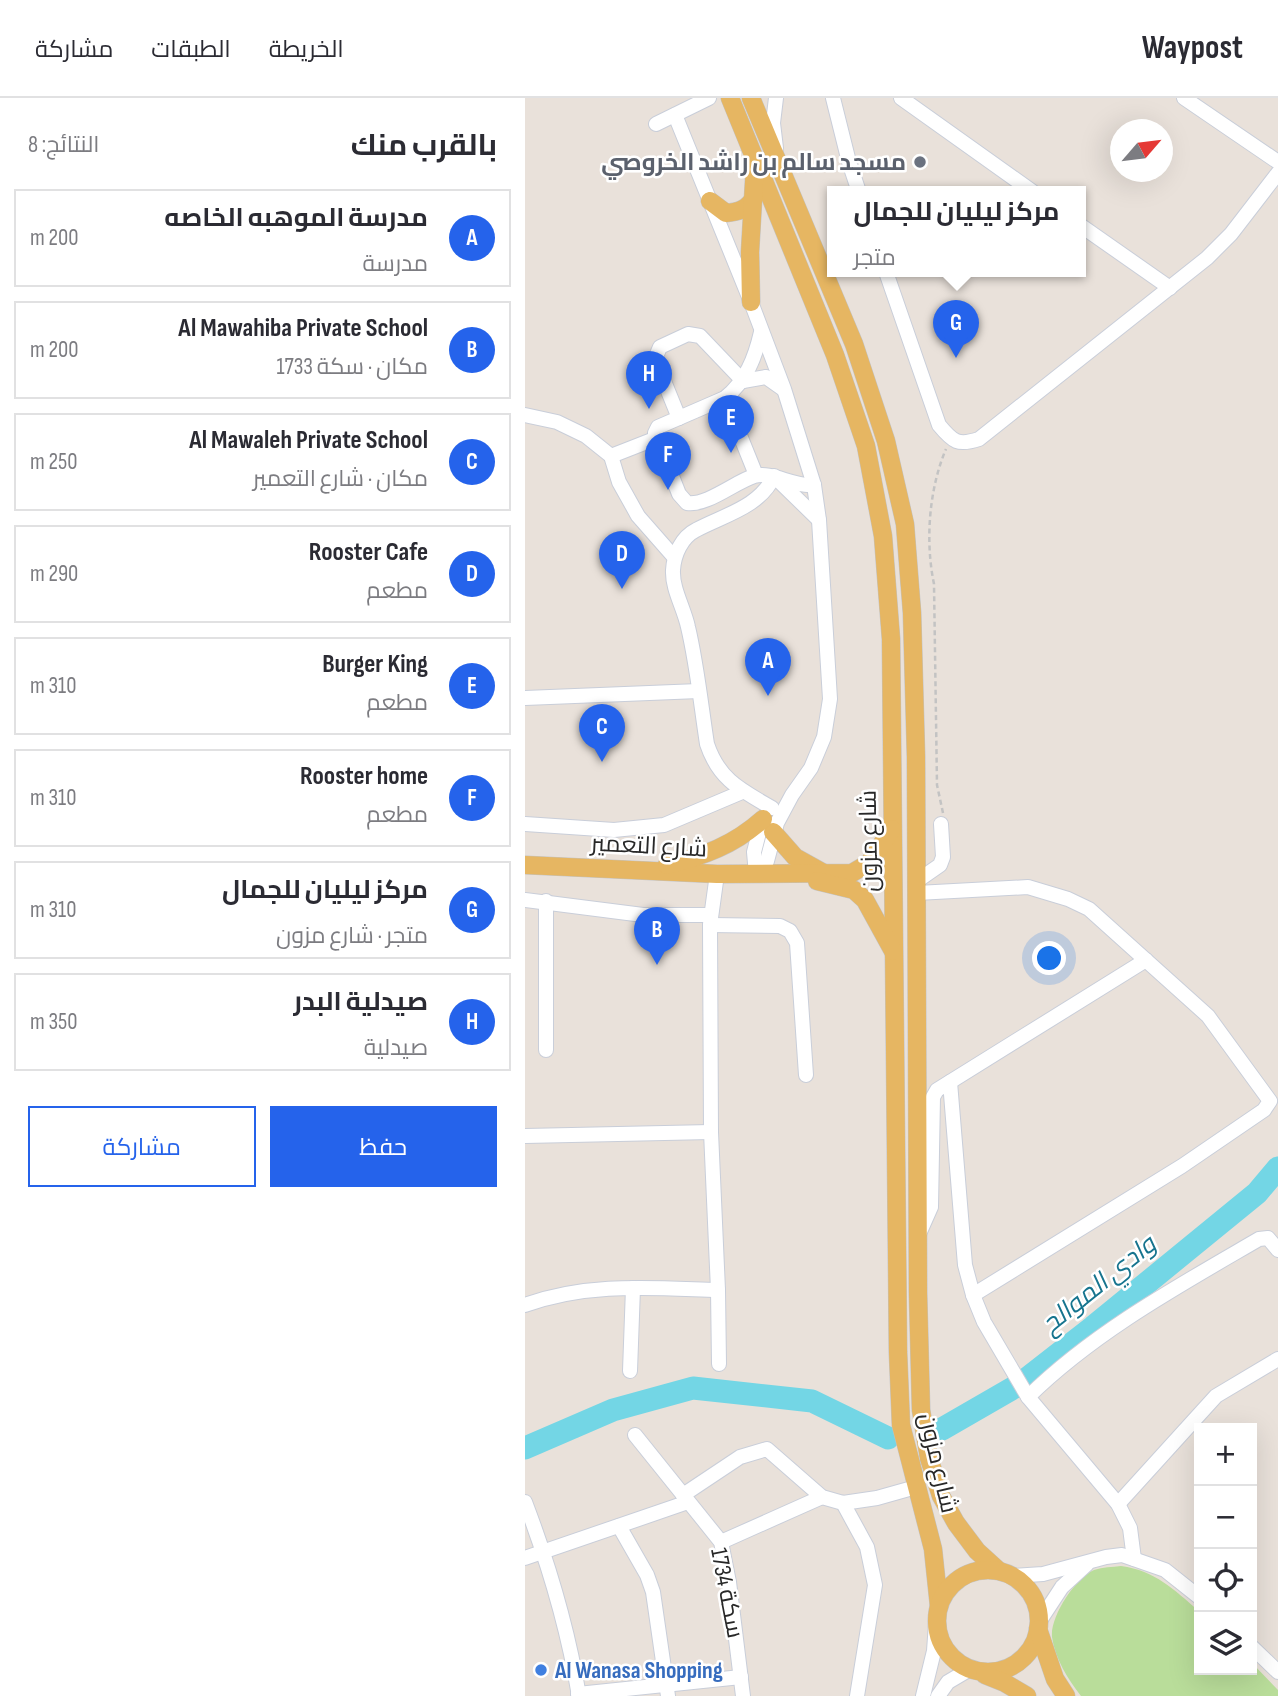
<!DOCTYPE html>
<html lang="ar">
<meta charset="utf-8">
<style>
body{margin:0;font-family:"Sofia Sans Condensed",Cairo,sans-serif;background:#f2f2f3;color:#2b2b33;direction:rtl}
.controls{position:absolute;right:21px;bottom:21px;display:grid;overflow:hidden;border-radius:0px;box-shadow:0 7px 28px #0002}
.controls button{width:63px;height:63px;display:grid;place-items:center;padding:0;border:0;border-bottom:2px solid #e1e1e2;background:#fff;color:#2b2b33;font:35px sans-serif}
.compass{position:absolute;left:585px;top:21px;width:63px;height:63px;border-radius:50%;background:#fff;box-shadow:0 7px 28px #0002;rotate:62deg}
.you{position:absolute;left:525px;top:861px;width:24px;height:24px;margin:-18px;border:5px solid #fff;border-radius:50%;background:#1a73e8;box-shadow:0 0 0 10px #1a73e833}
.badge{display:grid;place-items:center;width:46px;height:46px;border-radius:50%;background:#2563eb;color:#fff;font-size:23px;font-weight:700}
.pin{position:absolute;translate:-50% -58px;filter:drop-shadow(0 2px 4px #0008)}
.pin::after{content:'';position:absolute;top:37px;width:24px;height:21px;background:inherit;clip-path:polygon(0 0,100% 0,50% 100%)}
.popup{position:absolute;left:302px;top:88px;width:259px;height:91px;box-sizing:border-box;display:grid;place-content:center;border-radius:0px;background:#fff;filter:drop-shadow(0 2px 5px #0005);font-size:23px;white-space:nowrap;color:#7c7c81}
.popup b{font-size:26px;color:#2b2b33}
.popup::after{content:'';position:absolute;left:50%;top:100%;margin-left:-14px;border:14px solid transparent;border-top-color:#fff}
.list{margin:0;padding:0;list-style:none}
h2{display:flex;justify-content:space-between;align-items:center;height:91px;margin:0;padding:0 28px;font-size:30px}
h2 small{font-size:23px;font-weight:400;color:#7c7c81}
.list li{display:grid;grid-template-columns:46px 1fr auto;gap:21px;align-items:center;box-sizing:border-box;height:98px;margin:0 14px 14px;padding:0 14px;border:2px solid #e1e1e2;border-radius:0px}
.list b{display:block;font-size:26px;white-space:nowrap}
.list p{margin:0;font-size:23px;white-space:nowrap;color:#7c7c81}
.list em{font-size:23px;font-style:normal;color:#7c7c81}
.actions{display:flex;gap:14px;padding:21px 28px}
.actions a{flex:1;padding:16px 0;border:2px solid #2563eb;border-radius:0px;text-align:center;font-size:24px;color:#2563eb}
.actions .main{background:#2563eb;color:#fff}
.icon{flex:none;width:38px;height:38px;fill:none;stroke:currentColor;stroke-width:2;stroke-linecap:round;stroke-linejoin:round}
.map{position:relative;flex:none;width:753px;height:1598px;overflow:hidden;direction:ltr}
header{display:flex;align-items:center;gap:42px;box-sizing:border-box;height:98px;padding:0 35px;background:#fff;border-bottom:2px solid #e1e1e2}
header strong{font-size:33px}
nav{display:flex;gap:38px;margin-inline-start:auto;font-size:24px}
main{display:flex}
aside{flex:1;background:#fff}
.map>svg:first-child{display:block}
</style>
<header>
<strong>Waypost</strong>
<nav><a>الخريطة</a><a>الطبقات</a><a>مشاركة</a></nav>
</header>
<main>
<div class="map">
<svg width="753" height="1598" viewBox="0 0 753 1598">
<rect width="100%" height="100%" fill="#e9e1da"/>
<path fill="#b9dd9a" d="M596,1468C631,1473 648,1491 674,1513V1572H727V1565L753,1592V1598H556C543,1581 530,1561 527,1539C525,1519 550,1480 569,1472C578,1469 587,1469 596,1468Z"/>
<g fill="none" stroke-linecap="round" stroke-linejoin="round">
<g stroke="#73d6e5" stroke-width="23">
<path d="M417,1331L495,1286L568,1229L732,1095L753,1070"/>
<path d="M0,1350L88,1312L168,1290L287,1303L363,1340"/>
</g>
<defs>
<g id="minor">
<path d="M308,0L324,64L334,94"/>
<path d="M376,0L508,94"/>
<path d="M659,0L753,64"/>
<path d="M150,17L226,204L259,291L289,387L294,422L305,601L299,639L286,670L267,697L252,725L242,763L231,776"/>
<path d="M131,26L184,0"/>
<path d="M251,50L248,25L251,0"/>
<path d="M555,127L645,190"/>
<path d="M361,174L414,327C428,344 433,348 454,341L682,160L706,136L753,75"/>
<path d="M236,234C230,260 221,283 200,300L133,329L130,335L154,396L162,405C182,408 210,384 229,378C247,373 268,389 289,387"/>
<path d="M218,283L241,279L258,291"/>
<path d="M200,300L231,377"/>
<path d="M0,317L32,324L61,338L86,358L94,384L113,418L149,459"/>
<path d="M154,320L130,261L135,249L163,236L175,238L218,283"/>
<path d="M86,358L132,340"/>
<path d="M255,384L294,422"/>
<path d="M0,600L174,593"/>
<path d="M247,710C216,692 194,682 182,646C176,607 172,567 163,529C159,510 147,491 148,472C149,456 157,439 171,432C199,417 235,409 249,378"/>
<path d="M0,726L89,732L139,727L217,694"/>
<path d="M192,776L185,827L186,1034L193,1192L194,1266"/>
<path d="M231,776L229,754L237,723"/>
<path d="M392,783L415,767L418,759L416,726"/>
<path d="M392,795L503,789L543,801L564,811L683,918L745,1003L739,1012L657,1068L448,1197"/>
<path d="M0,802L118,817H185"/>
<path d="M185,827L255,828L265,833L272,845L281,977"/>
<path d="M21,952V803"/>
<path d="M425,984L440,1167L448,1197L459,1224L503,1299L593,1406L605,1430L609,1461"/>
<path d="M0,1038L186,1034"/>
<path d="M394,1136L406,1109L408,999L412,992L621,862"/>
<path d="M0,1207C63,1184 127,1190 193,1192"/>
<path d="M105,1273L108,1190"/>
<path d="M503,1299C569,1234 655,1187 734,1141L743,1140L753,1152"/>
<path d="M110,1337L196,1444L204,1484L218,1598"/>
<path d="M158,1397L215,1359L242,1351L297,1399L318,1405L352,1400L391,1389"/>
<path d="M0,1404C24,1467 43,1531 54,1598"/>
<path d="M318,1405L342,1449L350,1487L332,1598"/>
<path d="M593,1406L691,1298L753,1261"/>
<path d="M94,1428L122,1477L128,1494L143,1598"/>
<path d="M196,1444L297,1399"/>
<path d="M0,1460L163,1404"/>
<path d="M486,1478L518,1476L581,1459L597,1457L640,1472L674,1499"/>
<path d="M514,1524L537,1489L562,1466"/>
<path d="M727,1549L753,1574"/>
<path d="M53,1596L216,1579"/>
<path d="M398,1598L409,1553L411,1525"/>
<path d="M413,1598L423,1584L445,1571"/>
</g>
<g id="major">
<path d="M205,0L310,257L341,348L358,438L366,541L373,1254L376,1327L408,1451L414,1508"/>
<path d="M226,0L329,246L361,343L380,426L387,515L391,659L393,1195L396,1312L404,1360L416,1398L431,1425L452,1453L474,1473"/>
<path d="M185,103L201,115C214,114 222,111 229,100"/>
<path d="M226,204L225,154L230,67"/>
<path d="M248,734L270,759L297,774"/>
<path d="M0,767L192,776L327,775L344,765L367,731"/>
<path d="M142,767C179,758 209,747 238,721"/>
<path d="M292,783L329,792L340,802L368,853"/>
<circle cx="463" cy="1523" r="51"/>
<path d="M513,1531L530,1581L541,1598"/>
<path d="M460,1577L480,1585L502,1598"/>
</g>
</defs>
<use href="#minor" stroke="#c9ced9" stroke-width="16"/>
<use href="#major" stroke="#c3c3c3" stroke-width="19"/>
<path stroke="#c3c3c3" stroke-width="2.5" stroke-dasharray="5 3.5" stroke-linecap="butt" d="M418,715L412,687L409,486C400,443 404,391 421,351"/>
<use href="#minor" stroke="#fff" stroke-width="14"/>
<use href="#major" stroke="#e6b662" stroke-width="18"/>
</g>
<circle fill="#6b7280" stroke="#fff" stroke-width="2.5" cx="395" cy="64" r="7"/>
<circle fill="#3f7fe0" stroke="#fff" stroke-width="2.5" cx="16" cy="1572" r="7"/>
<g text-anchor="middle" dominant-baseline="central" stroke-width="5" stroke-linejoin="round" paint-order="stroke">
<g font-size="24" font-weight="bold" fill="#5b616d" stroke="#fff" text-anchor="end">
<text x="381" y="64">مسجد سالم بن راشد الخروصي</text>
</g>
<g font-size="24" fill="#282828" stroke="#fff">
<text transform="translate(344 743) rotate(-91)">شارع مزون</text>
<text transform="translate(124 748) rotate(3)">شارع التعمير</text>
<text transform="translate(413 1365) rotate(77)">شارع مزون</text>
<text transform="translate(202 1495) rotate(79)">سكة 1734</text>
</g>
<g font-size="24" font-weight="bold" fill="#366cbe" stroke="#fff" text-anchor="start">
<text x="30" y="1572">Al Wanasa Shopping</text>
</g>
<g font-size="26" font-style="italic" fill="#16748e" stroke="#fff">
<text transform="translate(574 1187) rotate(-39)">وادي الموالح</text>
</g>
</g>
</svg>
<div class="controls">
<button>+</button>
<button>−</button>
<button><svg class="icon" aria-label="locate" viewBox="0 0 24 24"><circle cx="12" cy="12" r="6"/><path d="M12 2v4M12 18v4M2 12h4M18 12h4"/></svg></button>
<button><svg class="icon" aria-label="layers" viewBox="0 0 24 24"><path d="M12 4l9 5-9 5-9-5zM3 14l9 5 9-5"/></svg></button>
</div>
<svg class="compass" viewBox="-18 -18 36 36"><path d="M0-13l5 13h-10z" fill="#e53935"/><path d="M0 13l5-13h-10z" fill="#7c7c81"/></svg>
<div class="you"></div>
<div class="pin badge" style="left:243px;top:598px">A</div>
<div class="pin badge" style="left:132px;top:867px">B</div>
<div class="pin badge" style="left:77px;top:664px">C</div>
<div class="pin badge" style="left:97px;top:491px">D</div>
<div class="pin badge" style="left:206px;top:355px">E</div>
<div class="pin badge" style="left:143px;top:392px">F</div>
<div class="pin badge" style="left:431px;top:260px">G</div>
<div class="popup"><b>مركز ليليان للجمال</b>متجر</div>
<div class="pin badge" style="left:124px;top:311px">H</div>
</div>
<aside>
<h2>بالقرب منك<small>النتائج: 8</small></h2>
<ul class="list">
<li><span class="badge">A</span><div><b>مدرسة الموهبه الخاصه</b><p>مدرسة</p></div><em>200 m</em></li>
<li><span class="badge">B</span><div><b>Al Mawahiba Private School</b><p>مكان · سكة 1733</p></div><em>200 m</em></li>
<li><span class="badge">C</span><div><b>Al Mawaleh Private School</b><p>مكان · شارع التعمير</p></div><em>250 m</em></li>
<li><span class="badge">D</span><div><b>Rooster Cafe</b><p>مطعم</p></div><em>290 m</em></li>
<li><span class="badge">E</span><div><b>Burger King</b><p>مطعم</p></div><em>310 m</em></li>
<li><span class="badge">F</span><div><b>Rooster home</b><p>مطعم</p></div><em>310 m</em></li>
<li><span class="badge">G</span><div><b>مركز ليليان للجمال</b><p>متجر · شارع مزون</p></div><em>310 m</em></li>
<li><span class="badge">H</span><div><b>صيدلية البدر</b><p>صيدلية</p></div><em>350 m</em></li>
</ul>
<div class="actions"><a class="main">حفظ</a><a>مشاركة</a></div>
</aside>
</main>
